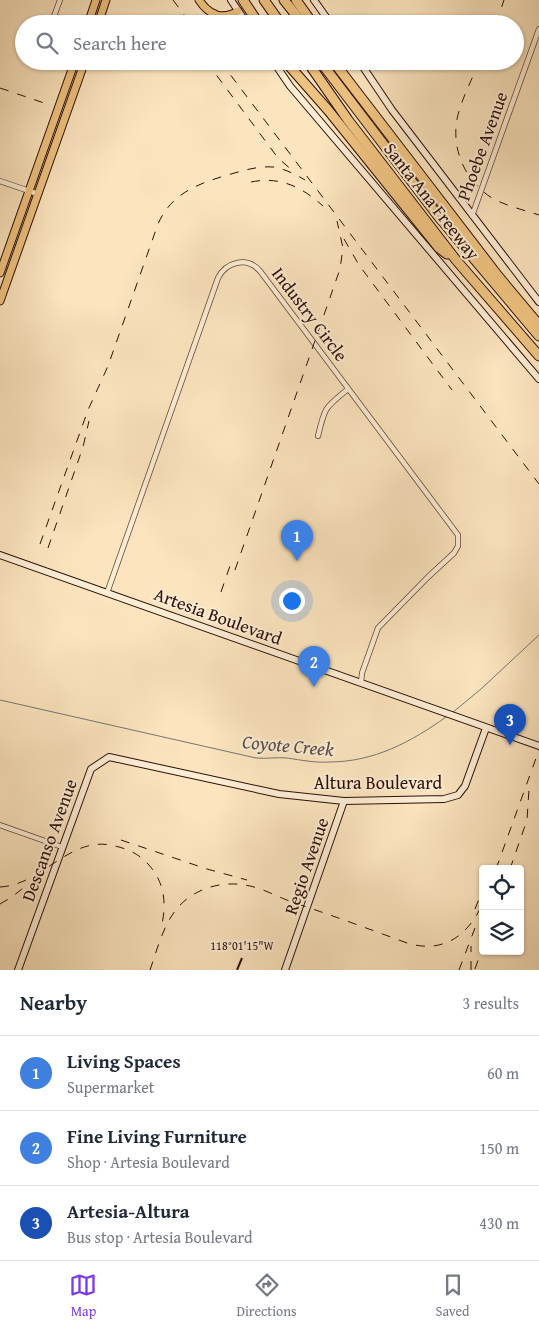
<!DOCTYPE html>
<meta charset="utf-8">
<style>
body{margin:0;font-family:"Gentium Book Plus",serif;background:#f6f6f7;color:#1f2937}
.controls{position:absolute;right:15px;bottom:15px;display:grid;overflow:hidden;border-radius:5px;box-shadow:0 1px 4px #0004}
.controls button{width:45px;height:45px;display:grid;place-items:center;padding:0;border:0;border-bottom:1px solid #e0e1e3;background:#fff;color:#1f2937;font:25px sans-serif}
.you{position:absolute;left:291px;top:600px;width:18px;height:18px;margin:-12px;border:4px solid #fff;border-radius:50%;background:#1a73e8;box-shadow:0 0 0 8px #1a73e833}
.badge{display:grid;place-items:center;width:32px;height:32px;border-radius:50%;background:#7c3aed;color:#fff;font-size:16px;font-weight:700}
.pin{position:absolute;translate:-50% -41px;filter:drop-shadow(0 1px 2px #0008)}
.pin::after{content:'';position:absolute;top:26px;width:18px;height:15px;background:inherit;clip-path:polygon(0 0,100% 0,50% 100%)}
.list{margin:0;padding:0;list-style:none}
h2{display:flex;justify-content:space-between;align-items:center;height:65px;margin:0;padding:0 20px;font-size:21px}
h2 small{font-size:16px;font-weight:400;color:#747a83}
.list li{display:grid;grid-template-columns:32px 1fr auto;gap:15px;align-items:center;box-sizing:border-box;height:75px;padding:0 20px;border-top:1px solid #e0e1e3}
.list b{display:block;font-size:19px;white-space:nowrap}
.list p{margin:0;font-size:16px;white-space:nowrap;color:#747a83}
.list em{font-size:16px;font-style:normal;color:#747a83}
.icon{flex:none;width:28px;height:28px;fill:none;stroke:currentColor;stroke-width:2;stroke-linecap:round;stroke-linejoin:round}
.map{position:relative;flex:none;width:539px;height:970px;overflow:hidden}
.search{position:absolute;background:#fff;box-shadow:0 1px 4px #0004;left:15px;right:15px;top:15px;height:55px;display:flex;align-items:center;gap:12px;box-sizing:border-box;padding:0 18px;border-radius:28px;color:#747a83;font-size:19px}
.sheet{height:290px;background:#fff}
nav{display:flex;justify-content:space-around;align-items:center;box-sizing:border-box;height:70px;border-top:1px solid #e0e1e3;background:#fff;font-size:14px;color:#747a83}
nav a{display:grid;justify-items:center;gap:2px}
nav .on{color:#7c3aed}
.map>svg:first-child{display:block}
</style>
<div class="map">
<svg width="539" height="970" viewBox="0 0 539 970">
<rect width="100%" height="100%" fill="#fbe4be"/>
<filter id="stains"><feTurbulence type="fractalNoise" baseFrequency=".004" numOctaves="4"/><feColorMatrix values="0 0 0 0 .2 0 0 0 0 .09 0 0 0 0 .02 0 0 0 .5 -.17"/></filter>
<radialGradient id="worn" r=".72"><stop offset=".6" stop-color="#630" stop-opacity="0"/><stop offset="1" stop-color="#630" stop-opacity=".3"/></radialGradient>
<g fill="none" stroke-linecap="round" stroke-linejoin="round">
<g stroke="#757673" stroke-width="1">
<path d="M0,700L256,758C266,759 277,757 287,758C301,760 315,763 329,762C374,762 411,742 446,717"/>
<path d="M452,713L481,689L539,635"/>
</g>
<defs>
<g id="street">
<path d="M53,24V19L60,0"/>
<path d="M0,181L38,194"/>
<path d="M472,216L539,29"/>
<path d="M318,436C325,406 325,408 348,389"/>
<path d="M107,593L218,278C226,262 247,256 260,271L458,535V546L454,553L428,577L378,628L362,673L361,683"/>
<path d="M0,825L62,847"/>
</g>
<g id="secondary">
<path d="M231,0L247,24"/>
<path d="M314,0L331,24"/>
<path d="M273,61L290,86L539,379"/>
<path d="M359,61L392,110L539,302"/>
<path d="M0,555L539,746"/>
<path d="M18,970L91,769L109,757L279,794L344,801L444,799L458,795L465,786L486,728"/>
<path d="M285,970L344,801"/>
</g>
<g id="primary">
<path d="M199,0C209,15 222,21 238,11"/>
<path d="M88,24L96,0"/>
<path d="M98,24L106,0"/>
<path d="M0,273L75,61"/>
<path d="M0,301L85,61"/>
</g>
<g id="highway">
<path d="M243,0L259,24"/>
<path d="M264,0L281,24"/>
<path d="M284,0L303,24"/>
<path d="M296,0L313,24"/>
<path d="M285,61L328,110L439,248L447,254"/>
<path d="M307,61L348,120L456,260L539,356"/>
<path d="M320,61L438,216L539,336"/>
<path d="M333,61L498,276L539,325"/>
</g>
</defs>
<use href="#street" stroke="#604432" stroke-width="6"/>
<use href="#secondary" stroke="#2c0e04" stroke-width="8"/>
<use href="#primary" stroke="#2c0e04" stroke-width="9"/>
<use href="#highway" stroke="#2c0e04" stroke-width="11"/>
<use href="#street" stroke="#fcedd5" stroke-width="4.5"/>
<use href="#secondary" stroke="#fcedd5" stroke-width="6"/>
<use href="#primary" stroke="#eec27f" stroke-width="7"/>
<use href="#highway" stroke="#eec27f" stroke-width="9"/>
<g stroke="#2c0e04" stroke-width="1" stroke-dasharray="9 9" stroke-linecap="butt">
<path d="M173,0L191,24"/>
<path d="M496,24L504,0"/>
<path d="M206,61L278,158L293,171"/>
<path d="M220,61L539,484"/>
<path d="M479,61C473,78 464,94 459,111C449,144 463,180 492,198C506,206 524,210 539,215"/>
<path d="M0,88L47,104"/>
<path d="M251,182C280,176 302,187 323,206"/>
<path d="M344,239L359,265L452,390"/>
<path d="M40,544L88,410L108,366L158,224C172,192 200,183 231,174C245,170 258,166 273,167C285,169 295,174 305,180"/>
<path d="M48,548L83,447L89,421"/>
<path d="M235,570L340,269L343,248L337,221"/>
<path d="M221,592L232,560"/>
<path d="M121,840L207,869L247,880"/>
<path d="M496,869L539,750"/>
<path d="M510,869L527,820L529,789"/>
<path d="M0,887C43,885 70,834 115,846C128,849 139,854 148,864C165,882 167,905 161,928"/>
<path d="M0,904L12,897L28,884"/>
<path d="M475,909L483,889"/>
<path d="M475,969L483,946"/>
<path d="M150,970C156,953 161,933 171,917C187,890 220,879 250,886C264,889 278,897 292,902C331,915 369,929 407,943C443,954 468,936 483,903"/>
<path d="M459,970L478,920"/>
<path d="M471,970V946"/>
</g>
</g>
<path fill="none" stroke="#2c0e04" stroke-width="2" d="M237,970L242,958"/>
<g text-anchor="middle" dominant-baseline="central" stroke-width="4" stroke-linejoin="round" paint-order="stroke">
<g font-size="18" fill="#2c0e04" stroke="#fcedd5">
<text transform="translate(482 146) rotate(-70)">Phoebe Avenue</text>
<text transform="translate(432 201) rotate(52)">Santa Ana Freeway</text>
<text transform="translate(310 314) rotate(53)">Industry Circle</text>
<text transform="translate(218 616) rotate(20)">Artesia Boulevard</text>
<text x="378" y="782">Altura Boulevard</text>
<text transform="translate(49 840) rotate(-70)">Descanso Avenue</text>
<text transform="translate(306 866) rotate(-71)">Regio Avenue</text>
</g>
<g font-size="19" font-style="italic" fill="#564b45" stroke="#fcedd5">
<text transform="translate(288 745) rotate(5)">Coyote Creek</text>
</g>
</g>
<g font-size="12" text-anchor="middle" fill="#2c0e04" stroke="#fcedd5" stroke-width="4" stroke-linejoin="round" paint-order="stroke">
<text x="242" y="950">118°01'15"W</text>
</g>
<rect width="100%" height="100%" filter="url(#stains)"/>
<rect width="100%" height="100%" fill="url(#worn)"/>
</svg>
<div class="controls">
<button><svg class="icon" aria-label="locate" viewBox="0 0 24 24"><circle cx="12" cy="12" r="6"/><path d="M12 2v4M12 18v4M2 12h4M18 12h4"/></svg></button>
<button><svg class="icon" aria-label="layers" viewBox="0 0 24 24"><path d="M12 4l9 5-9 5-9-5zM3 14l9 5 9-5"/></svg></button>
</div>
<div class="you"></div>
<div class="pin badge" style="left:297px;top:561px;background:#3f7fe0">1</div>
<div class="pin badge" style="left:314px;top:687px;background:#3f7fe0">2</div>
<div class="pin badge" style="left:510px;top:745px;background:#1a4fb4">3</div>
<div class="search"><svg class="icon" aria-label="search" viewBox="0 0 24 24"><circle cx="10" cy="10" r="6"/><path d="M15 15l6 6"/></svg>Search here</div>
</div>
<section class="sheet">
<h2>Nearby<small>3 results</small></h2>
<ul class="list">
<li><span class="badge" style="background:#3f7fe0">1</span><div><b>Living Spaces</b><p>Supermarket</p></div><em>60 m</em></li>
<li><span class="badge" style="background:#3f7fe0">2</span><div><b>Fine Living Furniture</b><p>Shop · Artesia Boulevard</p></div><em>150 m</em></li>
<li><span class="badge" style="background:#1a4fb4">3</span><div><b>Artesia-Altura</b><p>Bus stop · Artesia Boulevard</p></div><em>430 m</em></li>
</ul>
</section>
<nav>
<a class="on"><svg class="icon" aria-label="map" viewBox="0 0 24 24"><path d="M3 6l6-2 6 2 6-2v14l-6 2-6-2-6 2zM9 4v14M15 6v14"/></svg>Map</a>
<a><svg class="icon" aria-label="directions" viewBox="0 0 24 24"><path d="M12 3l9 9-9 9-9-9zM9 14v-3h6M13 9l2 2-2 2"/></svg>Directions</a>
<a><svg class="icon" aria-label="saved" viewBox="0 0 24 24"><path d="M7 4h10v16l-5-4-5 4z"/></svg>Saved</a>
</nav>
